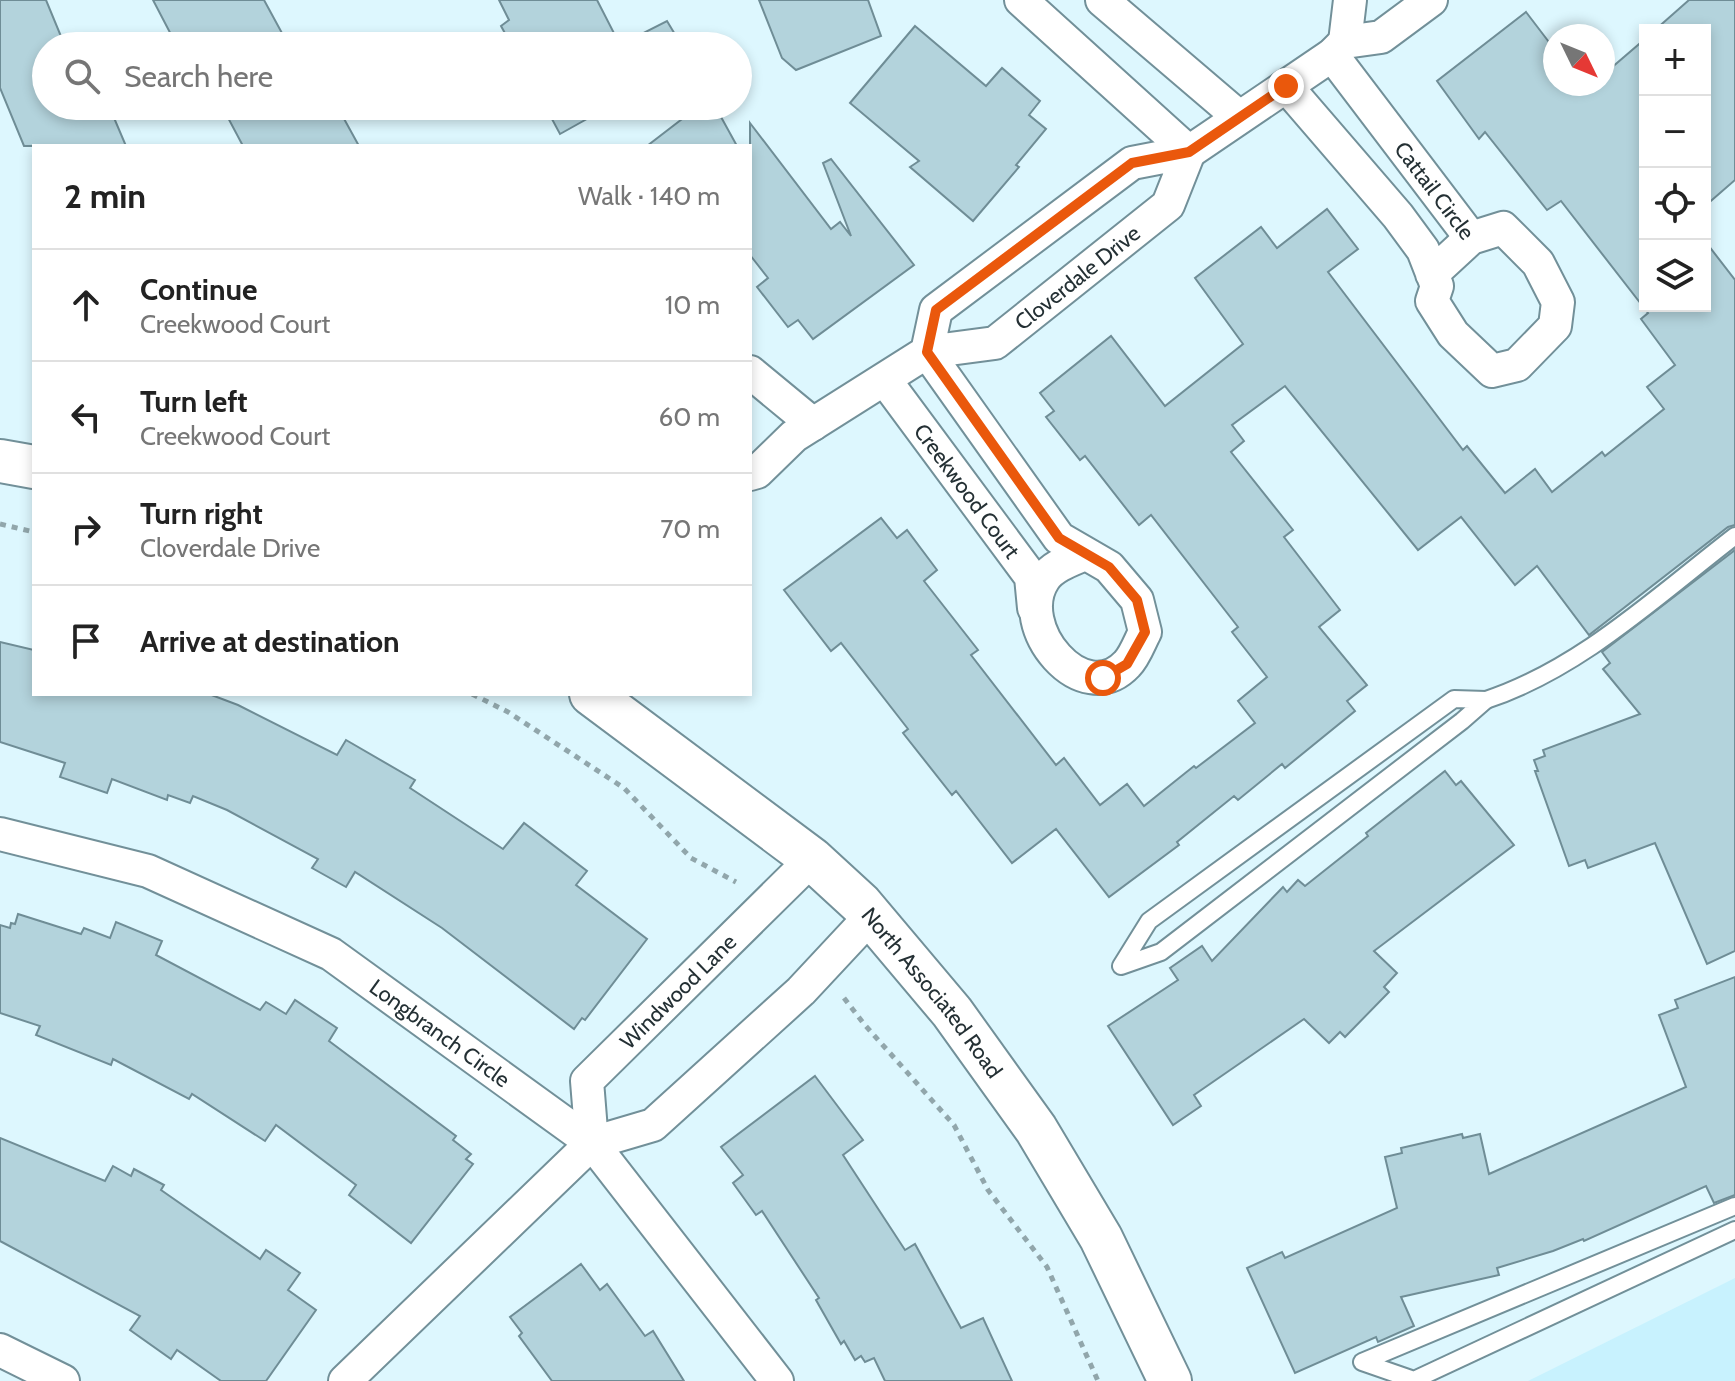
<!DOCTYPE html>
<meta charset="utf-8">
<style>
body{margin:0;font-family:Cabin,sans-serif;background:#f2f2f2;color:#222}
.controls{position:absolute;right:24px;top:24px;display:grid;overflow:hidden;border-radius:0px;box-shadow:0 4px 12px #0003}
.controls button{width:72px;height:72px;display:grid;place-items:center;padding:0;border:0;border-bottom:2px solid #e0e0e0;background:#fff;color:#222;font:40px sans-serif}
.compass{position:absolute;left:1543px;top:24px;width:72px;height:72px;border-radius:50%;background:#fff;box-shadow:0 4px 12px #0003;rotate:133deg}
.stop{position:absolute;width:24px;height:24px;margin:-18px;border:6px solid #ea580c;border-radius:50%;background:#fff}
.stop.end{background:#ea580c;border-color:#fff;box-shadow:0 2px 8px #0008}
.list{margin:0;padding:0;list-style:none}
h2{display:flex;justify-content:space-between;align-items:center;height:104px;margin:0;padding:0 32px;font-size:34px}
h2 small{font-size:26px;font-weight:400;color:#767676}
.list li{display:grid;grid-template-columns:52px 1fr auto;gap:24px;align-items:center;box-sizing:border-box;height:112px;padding:0 32px;border-top:2px solid #e0e0e0}
.list b{display:block;font-size:30px;white-space:nowrap}
.list p{margin:0;font-size:26px;white-space:nowrap;color:#767676}
.list em{font-size:26px;font-style:normal;color:#767676}
.icon{flex:none;width:44px;height:44px;fill:none;stroke:currentColor;stroke-width:2;stroke-linecap:round;stroke-linejoin:round}
.map{position:relative;flex:none;width:1735px;height:1381px;overflow:hidden}
.search{position:absolute;background:#fff;box-shadow:0 4px 12px #0003;left:32px;top:32px;width:720px;height:88px;display:flex;align-items:center;gap:20px;box-sizing:border-box;padding:0 28px;border-radius:44px;color:#767676;font-size:30px}
.panel{position:absolute;background:#fff;box-shadow:0 4px 12px #0003;left:32px;top:144px;width:720px;height:552px;border-radius:0px}
.map>svg:first-child{display:block}
</style>
<div class="map">
<svg width="1735" height="1381" viewBox="0 0 1735 1381">
<rect width="100%" height="100%" fill="#ddf7fe"/>
<path fill="#c8f2fe" d="M1735,1278V1381H1528Z"/>
<g fill="#b3d3dc" stroke="#6f8d96" stroke-width="2">
<path d="M0,0H46L65,46H46V106H109L126,146H24L0,88Z"/>
<path d="M153,0H264L289,46H177Z"/>
<path d="M499,0H597L620,45L667,21L682,46H512L501,26L509,20Z"/>
<path d="M759,0H868L881,36L796,70L782,58Z"/>
<path d="M1689,0H1735V180L1705,206V30H1655Z"/>
<path d="M1526,12L1555,50V84H1577L1584,92L1593,84H1603V75L1645,39V306H1705V241L1735,280V525L1728,527L1589,635L1537,566L1515,585L1461,517L1418,550L1285,386L1232,425L1244,441L1231,452L1293,530L1284,537L1340,610L1319,627L1367,685L1347,701L1355,711L1285,768L1282,764L1238,800L1234,796L1177,842L1179,845L1109,897L1056,829L1012,863L956,791L952,795L903,733L908,729L841,643L831,651L784,590L881,518L897,538L907,530L937,570L924,581L978,650L971,655L1056,765L1064,758L1100,805L1127,784L1144,806L1194,766L1196,768L1255,723L1238,701L1267,677L1232,632L1238,627L1151,515L1139,525L1085,456L1080,460L1046,417L1054,411L1040,393L1111,336L1165,406L1243,344L1195,278L1261,227L1277,248L1327,209L1358,249L1328,272L1463,450L1467,446L1505,493L1535,469L1552,492L1602,452L1605,456L1664,409L1647,387L1675,365L1641,319L1648,313L1561,201L1547,210L1485,132L1479,139L1437,81Z"/>
<path d="M915,26L986,86L1002,68L1040,101L1029,115L1046,129L1016,165L1019,167L973,221L910,167L919,161L850,103Z"/>
<path d="M209,106H337L359,146H243L225,112L215,117Z"/>
<path d="M545,106H610L560,134Z"/>
<path d="M699,106H715L737,146H647Z"/>
<path d="M750,123L831,229L840,222L851,236L823,163L831,159L914,265L813,339L798,320L788,327L757,287L768,278L750,255Z"/>
<path d="M1735,550V951L1707,964L1655,843L1588,868L1585,860L1569,866L1535,771H1538L1534,760L1545,756L1543,750L1640,714L1603,669L1610,663L1602,652Z"/>
<path d="M0,642L34,650V694H209L238,705L337,755L346,740L415,780L410,788L503,849L524,823L587,871L576,885L647,939L585,1020L582,1018L574,1029L442,928L355,872L346,887L312,868L318,859L227,810L193,796L190,803L168,795L167,800L112,779L107,793L60,777L65,763L0,742Z"/>
<path d="M1445,771L1456,785L1461,781L1514,845L1374,951L1397,973L1384,987L1389,992L1345,1037L1340,1032L1329,1043L1304,1019L1194,1095L1201,1106L1173,1125L1108,1026L1178,980L1170,968L1202,946L1212,961L1283,887L1287,892L1298,880L1305,886L1368,836L1366,833Z"/>
<path d="M18,914L81,934L84,928L110,938L116,922L162,941L156,955L260,1010L266,1002L286,1014L295,1000L337,1028L329,1041L456,1136L453,1140L471,1154L466,1159L473,1164L411,1243L349,1195L356,1185L276,1125L265,1141L192,1094L189,1099L113,1059L111,1065L36,1035L40,1026L0,1013V925L10,928L11,923L15,924Z"/>
<path d="M1735,977V1195L1714,1203L1706,1186L1584,1241L1583,1239L1553,1251L1497,1268L1499,1275L1401,1297L1414,1326L1378,1342L1376,1337L1295,1373L1247,1268L1282,1252L1285,1258L1397,1208L1385,1157L1402,1153L1401,1148L1462,1134L1463,1138L1480,1134L1489,1174L1686,1087L1659,1015L1678,1008L1675,1000Z"/>
<path d="M815,1076L863,1140L843,1155L905,1250L915,1244L961,1328L983,1318L1012,1381H885L874,1358L865,1362L861,1356L855,1360L844,1341L841,1344L816,1300L819,1298L762,1211L756,1215L733,1183L743,1175L721,1147Z"/>
<path d="M0,1138L105,1181L113,1166L131,1176L134,1169L164,1185L161,1190L260,1259L266,1250L300,1273L288,1290L316,1310L266,1381H221L177,1350L171,1359L130,1330L140,1316L0,1241Z"/>
<path d="M581,1264L600,1290L607,1284L645,1336L653,1331L684,1381H552L519,1336L522,1333L510,1317Z"/>
</g>
<g fill="none" stroke-linecap="round" stroke-linejoin="round">
<defs>
<g id="service">
<path d="M1454,699L1486,700L1462,721L1161,952L1121,966L1149,921Z"/>
<path d="M1486,700C1580,669 1657,596 1735,536"/>
<path d="M1735,1206L1362,1362L1414,1380L1735,1230"/>
</g>
<g id="minor">
<path d="M1021,0L1189,152L1332,55L1345,42L1381,37L1431,0"/>
<path d="M1102,0L1239,117"/>
<path d="M1345,42L1350,0"/>
<path id="s1" d="M1332,55L1471,238"/>
<path d="M1286,86L1398,216L1423,250L1437,286L1432,301L1453,334L1492,371L1517,365L1555,326L1558,302L1538,263L1503,228L1471,238L1432,274"/>
<path d="M927,352L1059,538L1109,567L1137,600L1145,632C1140,641 1135,656 1127,664C1083,711 1012,627 1044,579C1053,566 1071,560 1085,554"/>
<path d="M750,372L813,424"/>
<path id="s2" d="M885,380L1031,577L1034,608"/>
<path id="s3" d="M750,474L757,472L794,436L927,352L995,343L1168,205L1189,152L1132,163L936,310L927,352"/>
<path id="s4" d="M0,834L148,871L331,954L592,1143L777,1381"/>
<path id="s5" d="M592,1143L587,1081L812,859"/>
<path d="M0,1350L63,1381"/>
<path d="M345,1381L592,1143L653,1125L801,991L871,916"/>
</g>
<g id="tertiary">
<path d="M0,461L34,467"/>
<path id="s6" d="M591,694L812,859L861,904L952,1012L1036,1129L1101,1238L1170,1381"/>
</g>
</defs>
<use href="#service" stroke="#729099" stroke-width="20"/>
<use href="#minor" stroke="#729099" stroke-width="36"/>
<use href="#tertiary" stroke="#729099" stroke-width="46"/>
<g stroke="#91a6ab" stroke-width="5" stroke-dasharray="6 6" stroke-linecap="butt">
<path d="M0,524L34,532"/>
<path d="M472,694L508,712L624,788L691,858L736,882"/>
<path d="M844,998L864,1024L954,1125L988,1190L1047,1267L1098,1381"/>
</g>
<use href="#service" stroke="#fff" stroke-width="16"/>
<use href="#minor" stroke="#fff" stroke-width="32"/>
<use href="#tertiary" stroke="#fff" stroke-width="42"/>
</g>
<g fill="none" stroke-linecap="round" stroke-linejoin="round">
<path stroke="#ea580c" stroke-width="10" d="M1103,678L1127,664L1145,632L1137,600L1109,567L1059,538L927,352L936,310L1132,163L1189,152L1286,86"/>
</g>
<g text-anchor="middle" dominant-baseline="central" stroke-width="7" stroke-linejoin="round" paint-order="stroke">
<g font-size="22" fill="#243034" stroke="#fff">
<text stroke="none"><textPath href="#s1" startOffset="170">Cattail Circle</textPath></text>
<text stroke="none"><textPath href="#s3" startOffset="390">Cloverdale Drive</textPath></text>
<text stroke="none"><textPath href="#s2" startOffset="138">Creekwood Court</textPath></text>
<text stroke="none"><textPath href="#s5" startOffset="190">Windwood Lane</textPath></text>
<text stroke="none"><textPath href="#s6" startOffset="456">North Associated Road</textPath></text>
<text stroke="none"><textPath href="#s4" startOffset="488">Longbranch Circle</textPath></text>
</g>
</g>
</svg>
<div class="controls">
<button>+</button>
<button>−</button>
<button><svg class="icon" aria-label="locate" viewBox="0 0 24 24"><circle cx="12" cy="12" r="6"/><path d="M12 2v4M12 18v4M2 12h4M18 12h4"/></svg></button>
<button><svg class="icon" aria-label="layers" viewBox="0 0 24 24"><path d="M12 4l9 5-9 5-9-5zM3 14l9 5 9-5"/></svg></button>
</div>
<svg class="compass" viewBox="-18 -18 36 36"><path d="M0-13l5 13h-10z" fill="#e53935"/><path d="M0 13l5-13h-10z" fill="#767676"/></svg>
<div class="stop" style="left:1103px;top:678px"></div>
<div class="stop end" style="left:1286px;top:86px"></div>
<div class="search"><svg class="icon" aria-label="search" viewBox="0 0 24 24"><circle cx="10" cy="10" r="6"/><path d="M15 15l6 6"/></svg>Search here</div>
<section class="panel">
<h2>2 min<small>Walk · 140 m</small></h2>
<ul class="list">
<li><svg class="icon" aria-label="ahead" viewBox="0 0 24 24"><path d="M12 20V5M6 11l6-6 6 6"/></svg><div><b>Continue</b><p>Creekwood Court</p></div><em>10 m</em></li>
<li><svg class="icon" aria-label="left" viewBox="0 0 24 24"><path d="M17 20v-9H6M10 6l-5 5 5 5"/></svg><div><b>Turn left</b><p>Creekwood Court</p></div><em>60 m</em></li>
<li><svg class="icon" aria-label="right" viewBox="0 0 24 24"><path d="M7 20v-9h11M14 6l5 5-5 5"/></svg><div><b>Turn right</b><p>Cloverdale Drive</p></div><em>70 m</em></li>
<li><svg class="icon" aria-label="arrive" viewBox="0 0 24 24"><path d="M6 21V4h12l-3 4 3 4H6"/></svg><div><b>Arrive at destination</b></div></li>
</ul>
</section>
</div>
